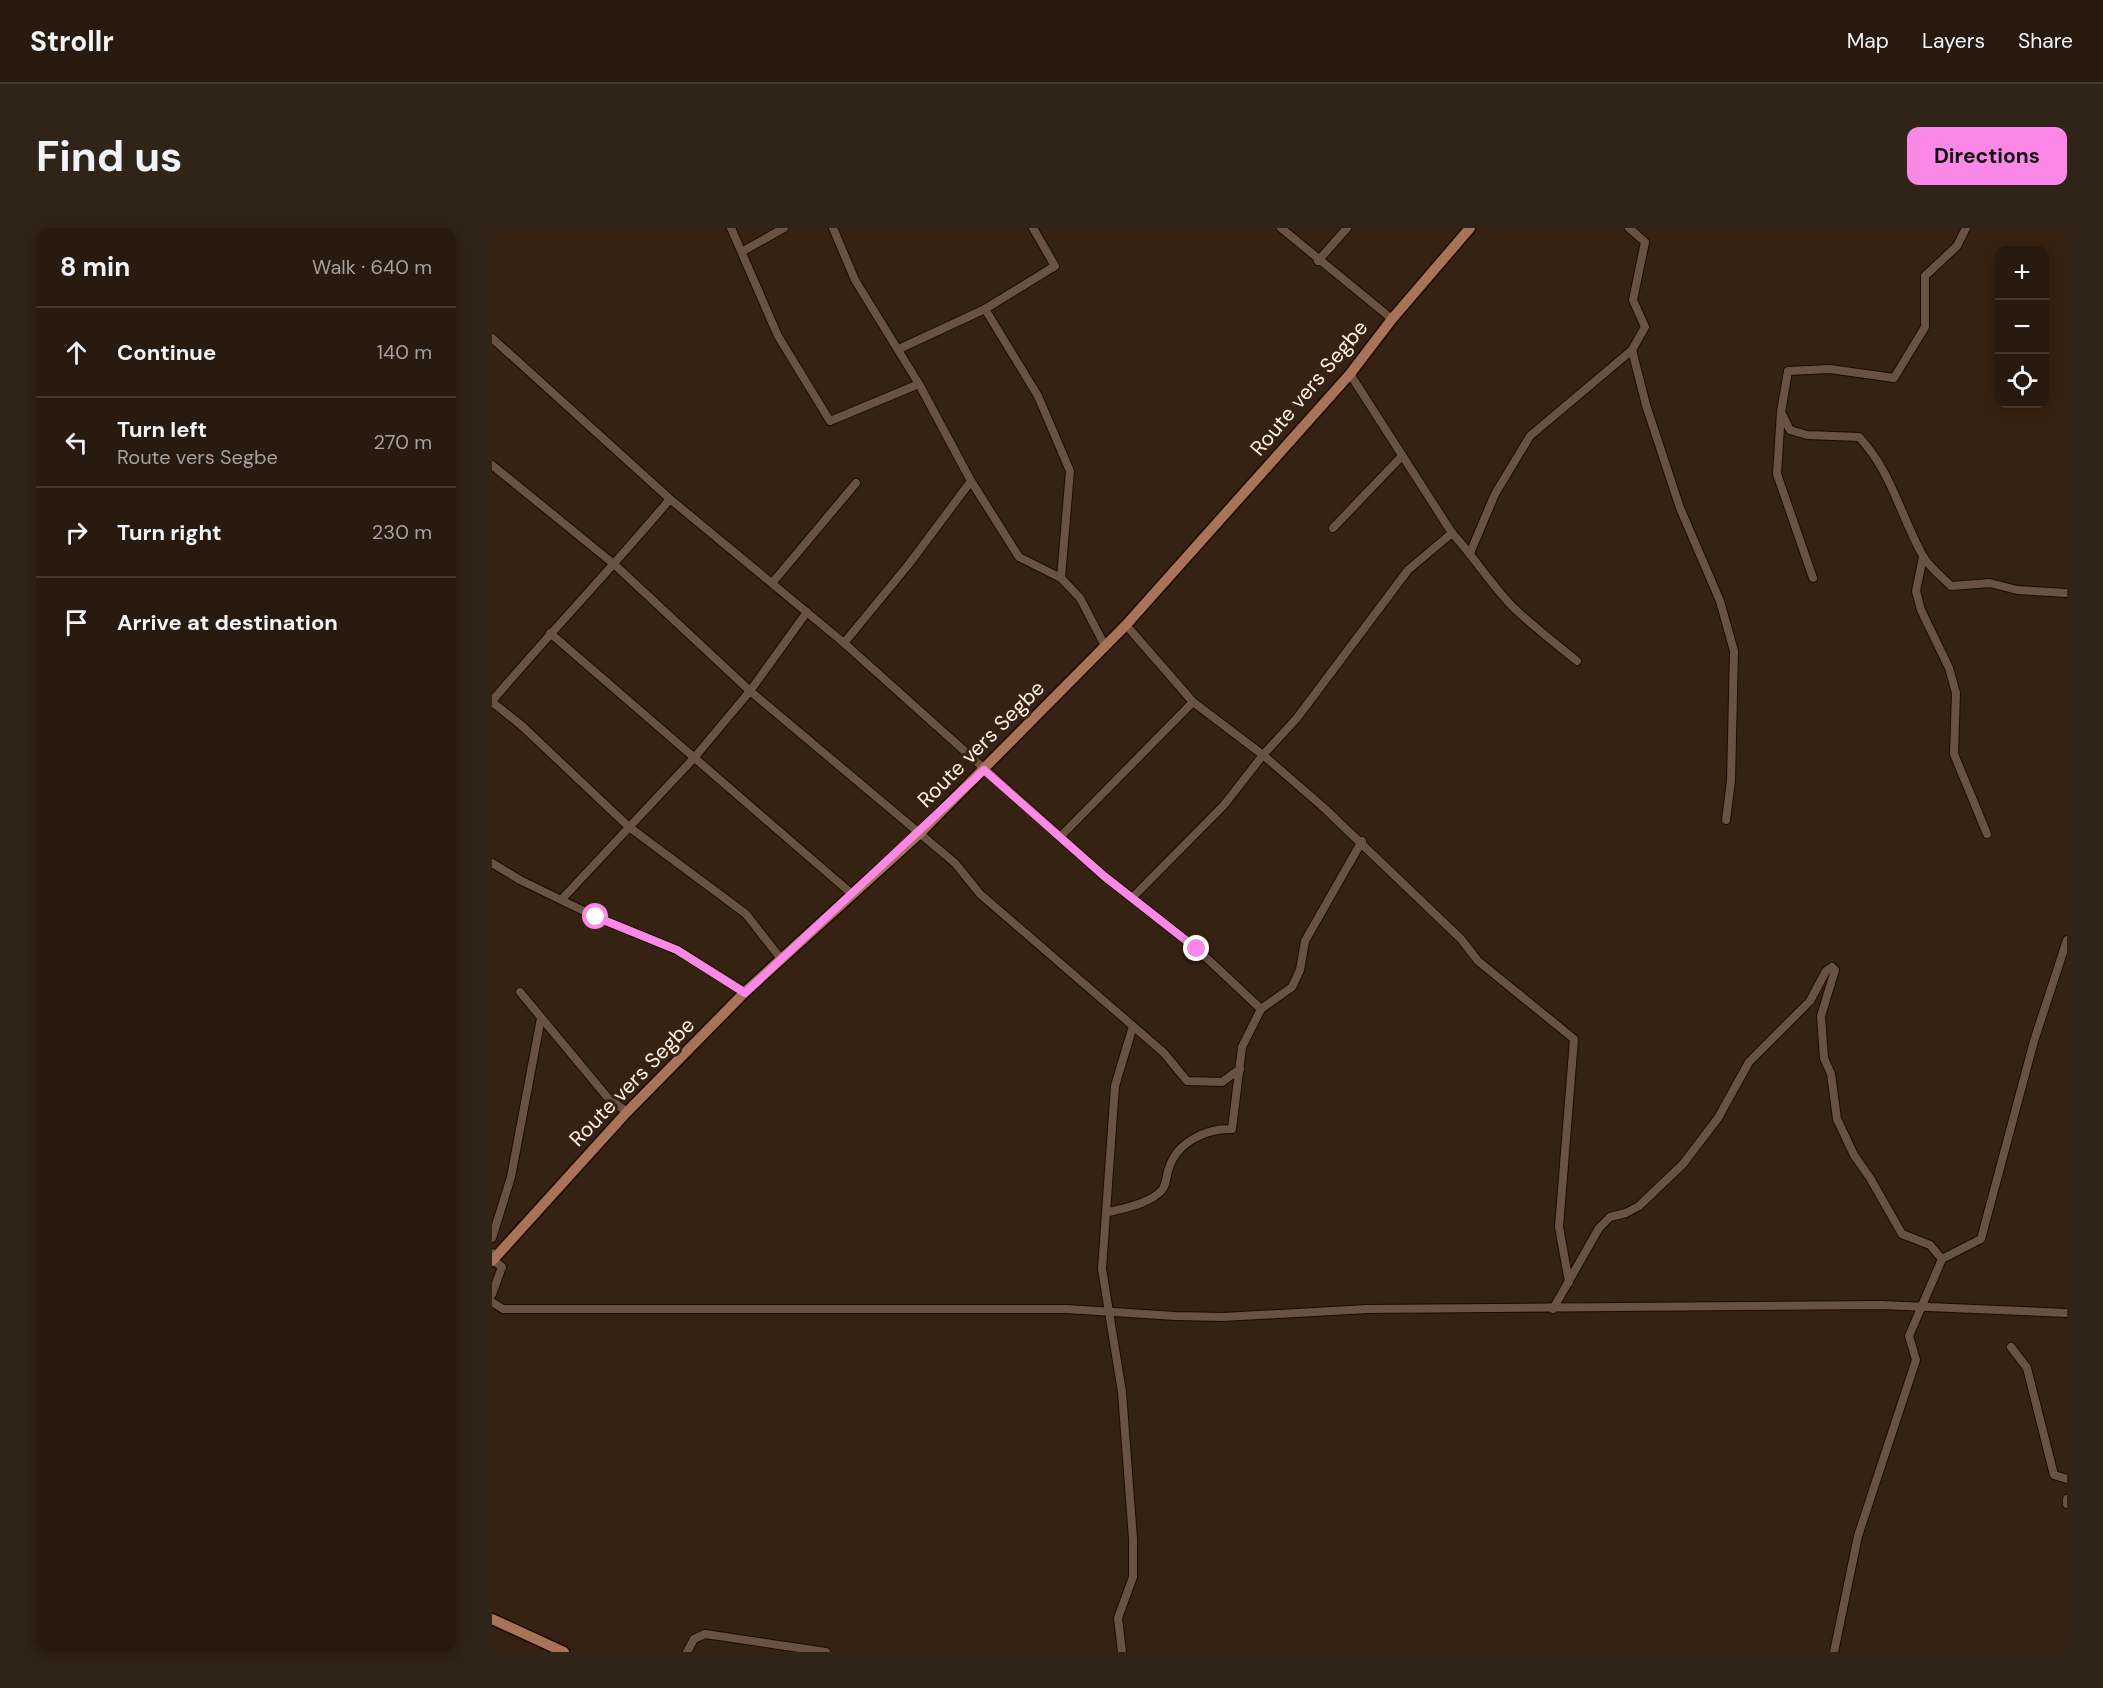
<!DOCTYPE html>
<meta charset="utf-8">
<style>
body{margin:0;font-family:"DM Sans",sans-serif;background:#302317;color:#f1f3f6}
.controls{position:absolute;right:18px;top:18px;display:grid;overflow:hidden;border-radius:12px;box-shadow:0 3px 15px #0003}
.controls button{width:54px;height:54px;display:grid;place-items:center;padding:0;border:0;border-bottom:2px solid #44382e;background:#281a0e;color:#f1f3f6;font:30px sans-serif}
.stop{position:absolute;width:18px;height:18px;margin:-14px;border:4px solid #fb87e6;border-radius:50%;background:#fff}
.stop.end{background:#fb87e6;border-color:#fff;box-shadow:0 2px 6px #0008}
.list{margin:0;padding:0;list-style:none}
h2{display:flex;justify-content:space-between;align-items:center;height:78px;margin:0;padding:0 24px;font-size:26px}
h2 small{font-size:20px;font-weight:400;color:#a5a19e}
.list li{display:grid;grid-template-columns:39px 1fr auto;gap:18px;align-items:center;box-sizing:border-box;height:90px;padding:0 24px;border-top:2px solid #44382e}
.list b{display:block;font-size:22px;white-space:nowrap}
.list p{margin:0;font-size:20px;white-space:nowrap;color:#a5a19e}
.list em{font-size:20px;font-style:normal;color:#a5a19e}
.icon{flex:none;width:33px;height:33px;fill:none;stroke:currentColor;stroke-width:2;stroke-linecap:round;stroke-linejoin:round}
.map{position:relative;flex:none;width:1575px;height:1424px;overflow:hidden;border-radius:12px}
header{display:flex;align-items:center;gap:36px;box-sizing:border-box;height:84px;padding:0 30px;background:#281a0e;border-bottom:2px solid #44382e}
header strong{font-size:28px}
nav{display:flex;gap:33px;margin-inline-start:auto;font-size:21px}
.intro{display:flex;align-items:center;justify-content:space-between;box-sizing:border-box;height:144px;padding:0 36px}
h1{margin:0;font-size:42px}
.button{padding:15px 27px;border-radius:12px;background:#fb87e6;color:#111;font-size:21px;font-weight:700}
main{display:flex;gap:36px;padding:0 36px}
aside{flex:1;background:#281a0e;border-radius:12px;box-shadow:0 3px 15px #0003}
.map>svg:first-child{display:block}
</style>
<header>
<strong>Strollr</strong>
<nav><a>Map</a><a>Layers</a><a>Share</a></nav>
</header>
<div class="intro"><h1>Find us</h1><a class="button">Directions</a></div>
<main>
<aside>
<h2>8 min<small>Walk · 640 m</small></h2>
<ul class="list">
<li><svg class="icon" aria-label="ahead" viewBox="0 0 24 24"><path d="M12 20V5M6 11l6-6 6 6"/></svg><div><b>Continue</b></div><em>140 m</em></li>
<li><svg class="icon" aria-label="left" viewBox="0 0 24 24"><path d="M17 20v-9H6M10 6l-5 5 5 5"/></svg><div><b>Turn left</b><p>Route vers Segbe</p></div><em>270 m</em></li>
<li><svg class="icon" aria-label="right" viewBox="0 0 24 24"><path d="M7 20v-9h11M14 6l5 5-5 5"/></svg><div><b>Turn right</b></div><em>230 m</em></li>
<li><svg class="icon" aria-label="arrive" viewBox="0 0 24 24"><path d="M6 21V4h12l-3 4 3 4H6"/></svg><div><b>Arrive at destination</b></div></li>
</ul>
</aside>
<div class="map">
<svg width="1575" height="1424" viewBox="0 0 1575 1424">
<rect width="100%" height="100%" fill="#362212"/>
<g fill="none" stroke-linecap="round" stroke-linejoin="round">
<defs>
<g id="minor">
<path d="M239,0L286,108L338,193L427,156"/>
<path d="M341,0L363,52L427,156L479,253L527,329L569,350L588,370L612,416"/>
<path d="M789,0L900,91"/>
<path d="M251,23L292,0"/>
<path d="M826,33L855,0"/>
<path d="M493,81L546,168L578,243L569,350"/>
<path d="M0,110L178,271L352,415L612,648L705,721L769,781"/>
<path d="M407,121L493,81L563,38L541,0"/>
<path d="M1140,122L1154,177L1188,280L1228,373L1242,423L1239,553L1234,592"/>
<path d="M858,146L960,305C982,329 998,355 1020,378C1040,398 1063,415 1085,433"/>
<path d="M1289,184L1298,202L1315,207L1367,209C1400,244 1408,287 1431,328C1437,339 1450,349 1459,358L1498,355L1525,362L1575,365"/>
<path d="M0,237L123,337L258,463L463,635L488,666L641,798L623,858L610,1041L630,1164L641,1311V1349L626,1390L630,1424"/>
<path d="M841,300L909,229"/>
<path d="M978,325L1003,266L1038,208L1140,122L1153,99L1141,72L1153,14L1137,0"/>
<path d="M1431,329L1424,363L1429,382L1457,440L1464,465L1462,526L1495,606"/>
<path d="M1321,350L1285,246L1289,184L1296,143L1338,141L1402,150L1433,99V48L1465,18L1474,0"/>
<path d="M281,354L364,255"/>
<path d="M634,397L701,474L771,527L830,578L969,711L986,733L1082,811L1067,999L1077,1054"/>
<path d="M58,405L360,666"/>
<path d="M352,415L417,336L479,253"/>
<path d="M0,473C58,405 120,340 178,271"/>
<path d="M0,474L29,497L137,599L254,686L289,731"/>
<path d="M568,609L701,474"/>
<path d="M0,635L28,652L104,689L185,722L253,764"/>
<path d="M641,669L732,577L771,527L805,490L916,342L960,305"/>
<path d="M70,671L202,530L258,463L315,384"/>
<path d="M28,764L116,870L135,884"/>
<path d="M641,798L672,825L695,853L730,854L748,841"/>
<path d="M614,985C631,980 658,976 670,962C675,956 674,947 677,940C685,914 715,900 740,901L750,819L769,781L800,759L808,742L813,713L870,613"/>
<path d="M0,1010L19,949L49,790"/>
<path d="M0,1025L1,1032L10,1039L0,1066"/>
<path d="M0,1074L11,1081H575L683,1088L731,1089L875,1081L1389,1077L1575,1085"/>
<path d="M1061,1081L1107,1000L1118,989L1134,985L1147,978L1191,936L1226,890L1257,834L1318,773L1334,743L1340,739L1343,742L1329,788L1332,830L1339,846L1345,891L1362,927L1378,950L1410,1006L1438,1017L1450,1031L1489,1011L1542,813L1575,712"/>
<path d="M1519,1119L1535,1140L1562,1247L1575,1251"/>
<path d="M1575,1271V1276"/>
<path d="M195,1424L202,1411L213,1406L334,1424"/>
<path d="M1342,1424L1366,1308L1424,1132L1417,1108L1450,1031"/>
</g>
<g id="major">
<path d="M0,1033L135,884L253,764L428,605L634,397L858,146L900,91L978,0"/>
<path d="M0,1391L72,1424"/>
</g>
</defs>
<use href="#minor" stroke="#1d0b00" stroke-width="10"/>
<use href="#major" stroke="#1d0b00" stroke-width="13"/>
<use href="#minor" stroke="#695241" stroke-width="8"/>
<use href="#major" stroke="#a87358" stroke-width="10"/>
</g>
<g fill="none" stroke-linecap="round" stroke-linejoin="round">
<path stroke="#fb87e6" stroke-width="8" d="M104,689L185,722L253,765L492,542L612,648L705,721"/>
</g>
<g text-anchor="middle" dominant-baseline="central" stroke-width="6" stroke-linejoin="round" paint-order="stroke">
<g font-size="21" fill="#fef3eb" stroke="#362212">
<text transform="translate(817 160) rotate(-50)">Route vers Segbe</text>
<text transform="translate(489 516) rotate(-45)">Route vers Segbe</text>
<text transform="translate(140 854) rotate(-46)">Route vers Segbe</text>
</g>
</g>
</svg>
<div class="controls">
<button>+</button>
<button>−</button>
<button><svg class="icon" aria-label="locate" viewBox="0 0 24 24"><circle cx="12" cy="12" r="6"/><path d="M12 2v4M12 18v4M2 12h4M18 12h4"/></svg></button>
</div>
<div class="stop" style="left:104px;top:689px"></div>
<div class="stop end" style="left:705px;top:721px"></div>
</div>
</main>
